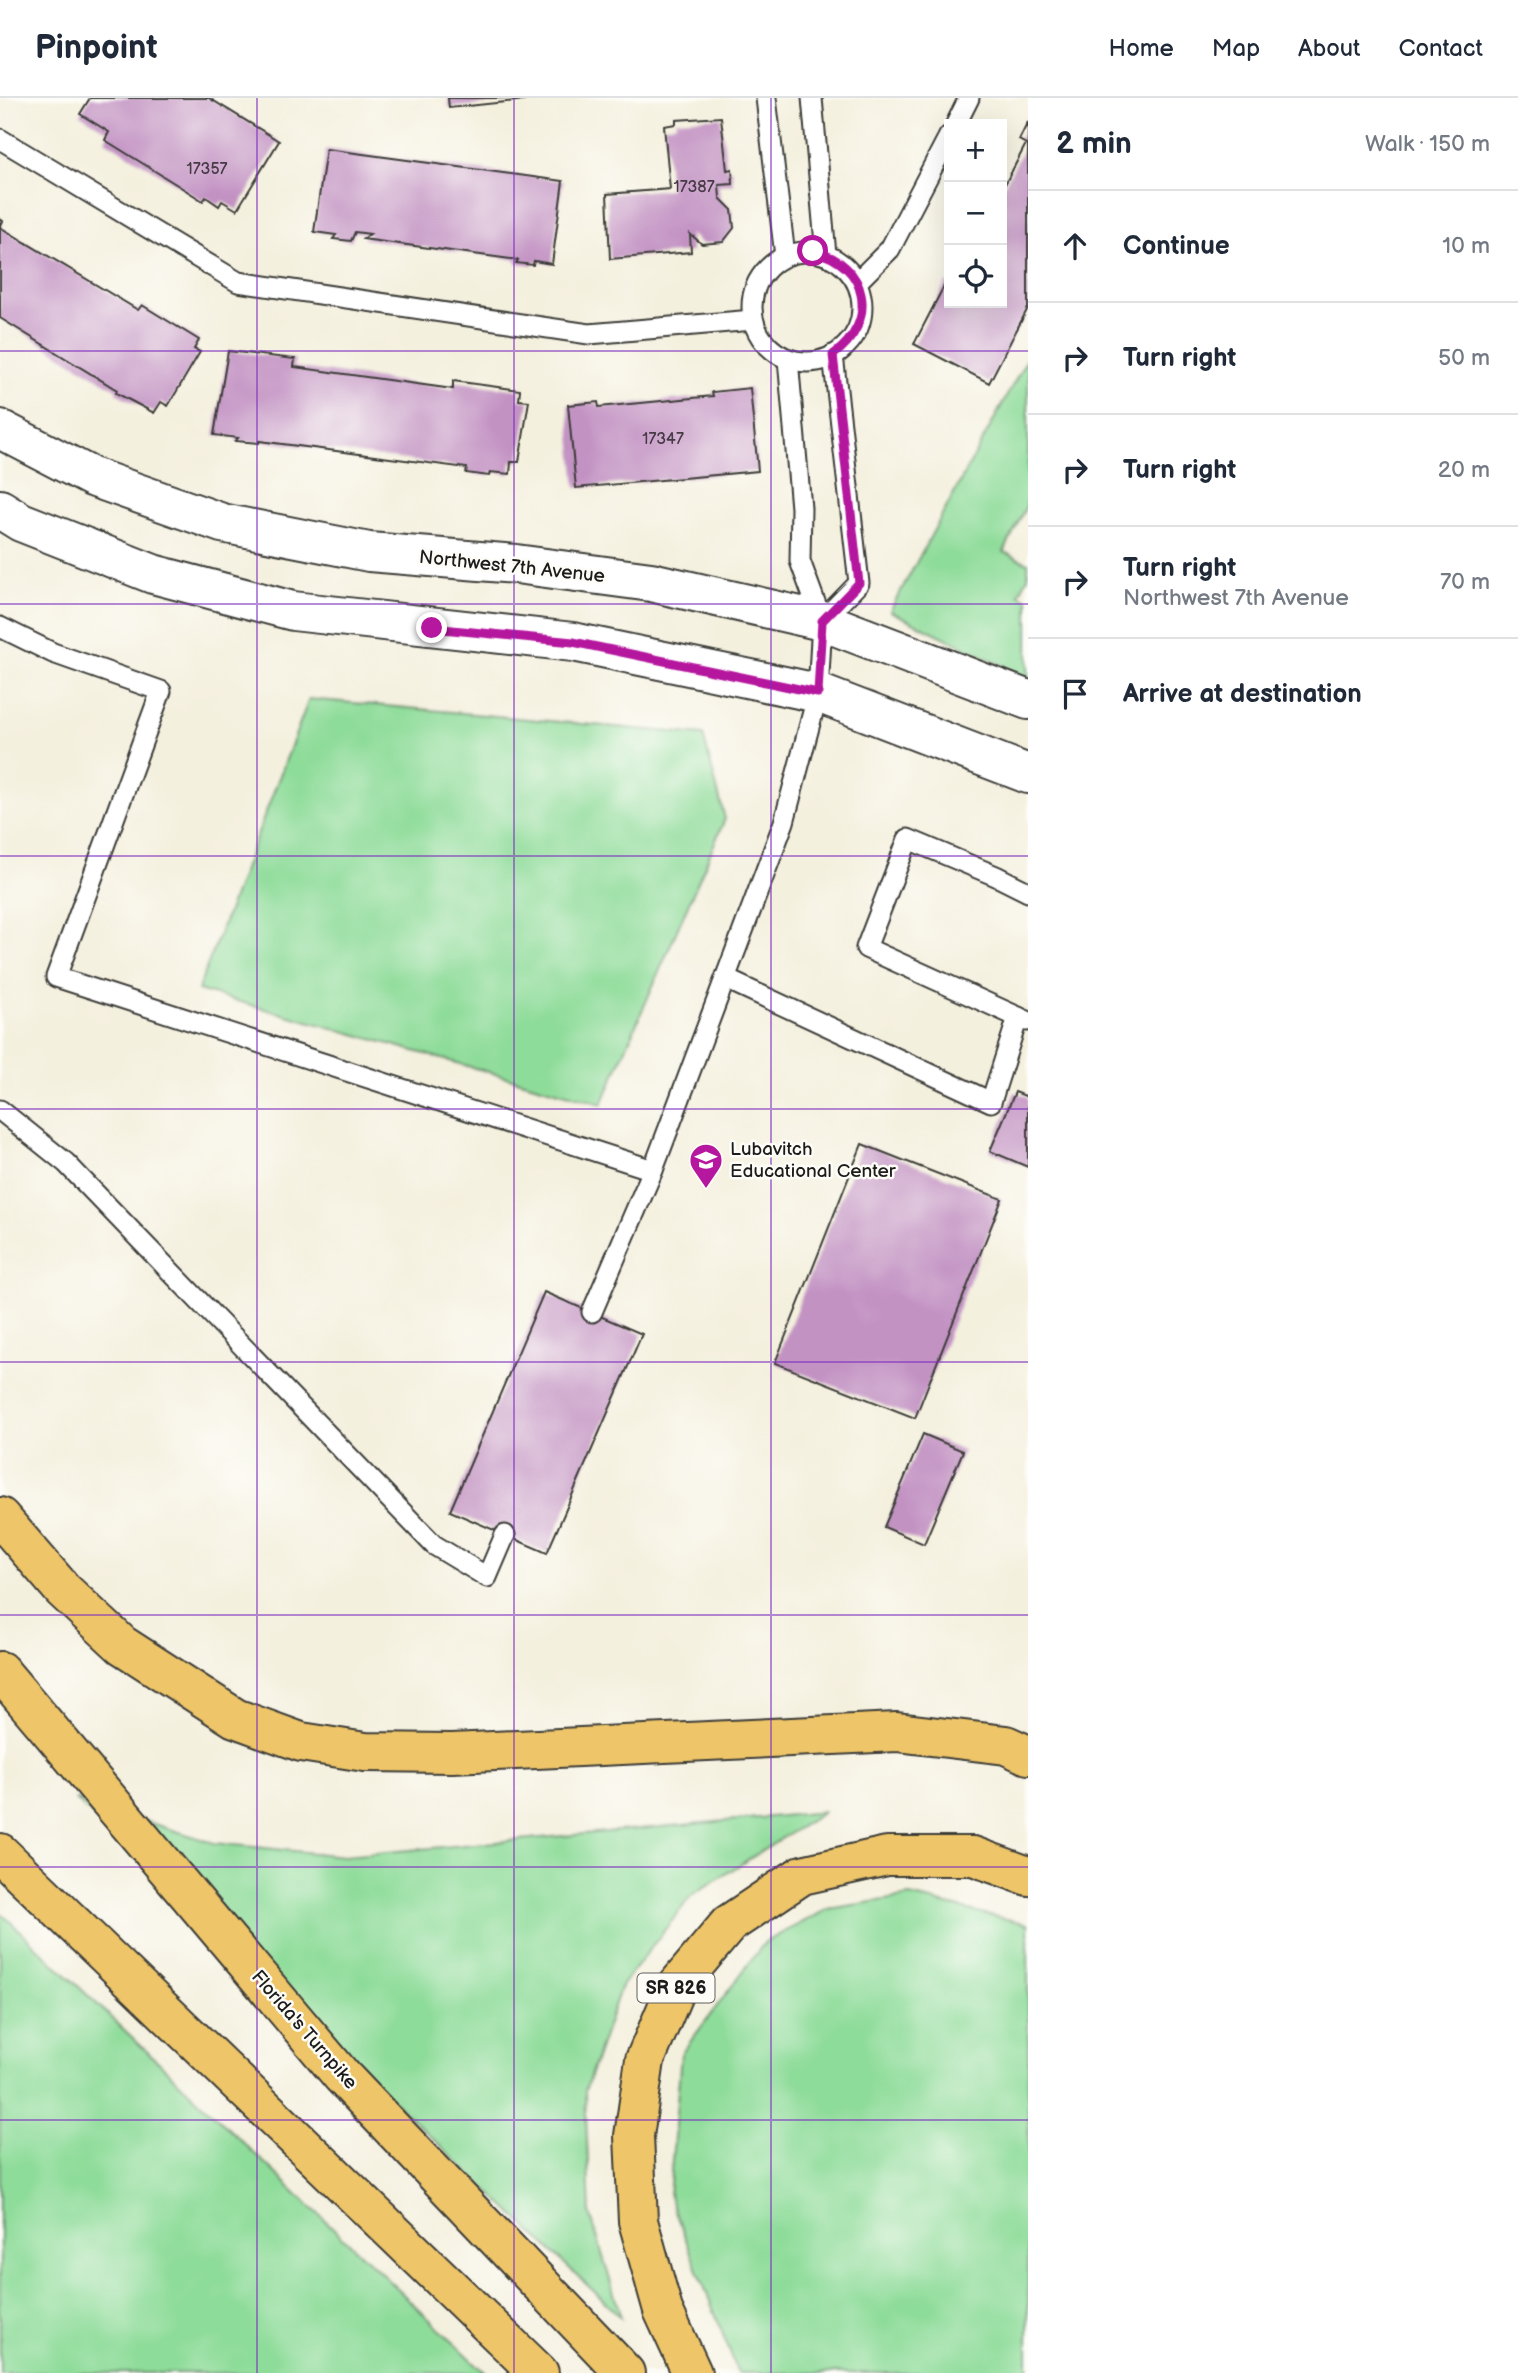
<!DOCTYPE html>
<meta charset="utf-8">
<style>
body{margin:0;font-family:"Balsamiq Sans",sans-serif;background:#f6f6f7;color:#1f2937}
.controls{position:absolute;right:21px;top:21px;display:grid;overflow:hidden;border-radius:0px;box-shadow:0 7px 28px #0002}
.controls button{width:63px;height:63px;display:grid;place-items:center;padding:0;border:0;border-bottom:2px solid #e0e1e3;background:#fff;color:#1f2937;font:35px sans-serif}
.stop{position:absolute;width:21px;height:21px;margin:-16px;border:5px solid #b5179e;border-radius:50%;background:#fff}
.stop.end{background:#b5179e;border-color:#fff;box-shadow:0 2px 7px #0008}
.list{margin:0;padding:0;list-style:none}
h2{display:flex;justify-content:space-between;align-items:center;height:91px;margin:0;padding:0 28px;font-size:30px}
h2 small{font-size:23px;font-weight:400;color:#747a83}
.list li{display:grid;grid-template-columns:46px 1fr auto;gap:21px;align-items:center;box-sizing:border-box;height:112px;padding:0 28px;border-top:2px solid #e0e1e3}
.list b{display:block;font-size:26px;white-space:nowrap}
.list p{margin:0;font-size:23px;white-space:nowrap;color:#747a83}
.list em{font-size:23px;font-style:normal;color:#747a83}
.icon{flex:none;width:38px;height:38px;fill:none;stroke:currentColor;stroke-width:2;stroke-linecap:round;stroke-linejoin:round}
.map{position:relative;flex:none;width:1028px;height:2275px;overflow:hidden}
header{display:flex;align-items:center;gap:42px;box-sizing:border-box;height:98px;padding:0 35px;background:#fff;border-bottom:2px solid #e0e1e3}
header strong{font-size:33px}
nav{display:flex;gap:38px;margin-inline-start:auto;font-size:24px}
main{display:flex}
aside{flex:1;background:#fff}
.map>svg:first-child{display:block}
</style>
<header>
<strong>Pinpoint</strong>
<nav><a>Home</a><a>Map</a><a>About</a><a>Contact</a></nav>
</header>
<main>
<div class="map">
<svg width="1028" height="2275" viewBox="0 0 1028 2275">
<rect width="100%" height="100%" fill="#fdfcf7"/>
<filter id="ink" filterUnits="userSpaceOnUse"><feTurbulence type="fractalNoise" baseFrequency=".0143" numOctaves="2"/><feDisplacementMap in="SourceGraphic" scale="14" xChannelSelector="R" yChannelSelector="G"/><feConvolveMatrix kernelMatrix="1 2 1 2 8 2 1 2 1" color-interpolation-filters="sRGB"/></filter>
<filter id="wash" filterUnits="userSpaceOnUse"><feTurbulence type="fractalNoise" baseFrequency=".00686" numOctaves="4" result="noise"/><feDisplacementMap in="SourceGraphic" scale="28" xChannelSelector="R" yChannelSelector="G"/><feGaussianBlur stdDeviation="1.57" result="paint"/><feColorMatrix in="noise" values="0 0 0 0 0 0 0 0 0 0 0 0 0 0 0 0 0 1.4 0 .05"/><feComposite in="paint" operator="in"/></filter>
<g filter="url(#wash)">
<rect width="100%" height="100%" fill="#f4f0de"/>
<g fill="#8edc9a" stroke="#557c5b" stroke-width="2">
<path d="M1028,259V404L1004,454L1028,465V479L1019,496L1028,502V580L890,513Z"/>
<path d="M309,601L703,637L725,721L602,1006L198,892Z"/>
<path d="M75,1701L214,1745L344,1758L824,1714L692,1797L621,1888L585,1993L590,2115L621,2219Z"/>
<path d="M910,1798L1028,1826V2275H738L669,2098L681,1956L765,1844L828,1811Z"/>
<path d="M0,1814L486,2275H0Z"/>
</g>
<g id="blocks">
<g fill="#c292c3">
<path d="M90,0H209L279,43L237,112L222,103L219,108L206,99L203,103L105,42L109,34L80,16Z"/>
<path d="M448,0H525V2L449,10Z"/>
<path d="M721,19L727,72L732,71L733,86L719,87L720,100L732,112L734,130L723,144L702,146L690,136L691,154L610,161L607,96L670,91L664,28L676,26V22Z"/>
<path d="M1028,24V210L989,285L914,246L946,184L949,186V205H1002V92L1026,46L1019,42Z"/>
<path d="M326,51L563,83L552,166L534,163L533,167L516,165L518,162L363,141L370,136L355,134L351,143L333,141L336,137L314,134Z"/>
<path d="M0,121L3,123L0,129L138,212L142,207L199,242L194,251L200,254L168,308L161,304L154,315L137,306L116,295L117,292L0,220Z"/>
<path d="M228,253L295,261L294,269L453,291V283L520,292L519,302L529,303L519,364H511L510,376L490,374L489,378L466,375L467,370L259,343V345L235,343L238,340L214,337Z"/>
<path d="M750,290L758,373L576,390L568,307L598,304L599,309L713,298L712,294Z"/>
<path d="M1015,994L1028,999V1069L990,1053Z"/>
<path d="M862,1046L1002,1101L915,1320L775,1265Z"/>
<path d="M544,1194L642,1236L547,1455L450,1413Z"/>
<path d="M923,1336L963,1353L924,1446L884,1429Z"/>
</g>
</g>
</g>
<g filter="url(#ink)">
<use href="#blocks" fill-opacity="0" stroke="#3c3c39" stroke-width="2"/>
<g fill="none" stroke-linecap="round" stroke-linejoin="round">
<defs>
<g id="service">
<path d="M766,0L785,158"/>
<path d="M812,0L826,157"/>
<path d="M956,26L969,0"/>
<path d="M0,41L238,184L589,236L753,222"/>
<circle cx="807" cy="209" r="55"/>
<path d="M857,184L890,151L949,38"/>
<path d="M822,523L859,485L833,257"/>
<path d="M0,529L53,555L161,593L56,879L653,1072"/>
<path d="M726,881L991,1004L1018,919L1027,923"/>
<path d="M1018,919L866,850L908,741L996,778L1028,794"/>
<path d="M0,1012L66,1065L434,1447L487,1479L505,1437"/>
<path d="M592,1214L653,1072L784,724L818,595L822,523L800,463L801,410L788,261"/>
</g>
<g id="tertiary">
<path d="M0,331L92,379L222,425L369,454L516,466L651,484L822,523L1028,602"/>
<path d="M0,411L21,424L153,476L293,513L573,544L818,595L1028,676"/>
</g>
<g id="motorway">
<path d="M0,1419L63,1492L122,1547L235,1620L301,1644L365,1654L452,1655L897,1634L1006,1647L1028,1657"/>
<path d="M0,1573L342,1978L625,2275"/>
<path d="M0,1755L539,2275"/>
<path d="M692,2275L663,2212L638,2123L634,2038L645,1962L676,1889L729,1826L802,1777L887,1758H973L1028,1778"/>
</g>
</defs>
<use href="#service" stroke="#3c3c39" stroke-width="23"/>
<use href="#tertiary" stroke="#3c3c39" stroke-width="42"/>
<use href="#motorway" stroke="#3c3c39" stroke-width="42"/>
<use href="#service" stroke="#fff" stroke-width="19"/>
<use href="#tertiary" stroke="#fff" stroke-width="38"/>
<use href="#motorway" stroke="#eec569" stroke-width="38"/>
</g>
</g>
<g fill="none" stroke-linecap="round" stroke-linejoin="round" filter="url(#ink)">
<path stroke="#b5179e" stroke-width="9" d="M432,530L573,544L818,595L822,523L859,485L833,257C879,224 869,166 813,153"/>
</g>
<path fill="none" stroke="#7b2cbf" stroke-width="2" stroke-opacity="0.55" d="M257,0V2275M514,0V2275M771,0V2275M0,253H1028M0,506H1028M0,758H1028M0,1011H1028M0,1264H1028M0,1517H1028M0,1769H1028M0,2022H1028"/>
<defs>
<symbol id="school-pin" viewBox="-11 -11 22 30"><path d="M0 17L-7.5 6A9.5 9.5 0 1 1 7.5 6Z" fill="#b5179e" stroke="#fdfcf7"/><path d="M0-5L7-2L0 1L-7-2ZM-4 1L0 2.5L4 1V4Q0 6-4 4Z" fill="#fff"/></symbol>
</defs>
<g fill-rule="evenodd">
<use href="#school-pin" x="687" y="1043" width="38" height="52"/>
</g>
<g text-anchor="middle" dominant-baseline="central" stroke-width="5" stroke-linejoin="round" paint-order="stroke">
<g font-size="16" fill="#463a46">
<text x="207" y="71">17357</text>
<text x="694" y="89">17387</text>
<text x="663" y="341">17347</text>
</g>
<rect fill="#fdfcf7" stroke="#605f5e" stroke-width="2" x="637.5" y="1875.5" width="77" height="29" rx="5"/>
<g font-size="18" font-weight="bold" fill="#1c1c1c">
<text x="676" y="1890">SR 826</text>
</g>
<g font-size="19" fill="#1c1c1c" stroke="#fdfcf7">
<text transform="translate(512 469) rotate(6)">Northwest 7th Avenue</text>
<text transform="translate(304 1932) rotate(49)">Florida's Turnpike</text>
</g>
<g font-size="19" fill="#1c1c1c" stroke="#fdfcf7" text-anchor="start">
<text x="730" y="1051">Lubavitch<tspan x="730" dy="22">Educational Center</tspan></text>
</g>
</g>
</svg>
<div class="controls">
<button>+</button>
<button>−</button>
<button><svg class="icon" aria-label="locate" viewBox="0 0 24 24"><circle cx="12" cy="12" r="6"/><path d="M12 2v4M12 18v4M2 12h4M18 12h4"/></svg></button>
</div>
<div class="stop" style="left:813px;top:153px"></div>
<div class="stop end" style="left:432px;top:530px"></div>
</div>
<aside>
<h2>2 min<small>Walk · 150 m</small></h2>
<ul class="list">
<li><svg class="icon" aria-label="ahead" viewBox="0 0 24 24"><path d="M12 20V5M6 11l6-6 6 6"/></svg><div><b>Continue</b></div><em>10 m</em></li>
<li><svg class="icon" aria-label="right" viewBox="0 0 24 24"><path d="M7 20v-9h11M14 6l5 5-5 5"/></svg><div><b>Turn right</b></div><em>50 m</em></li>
<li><svg class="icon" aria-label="right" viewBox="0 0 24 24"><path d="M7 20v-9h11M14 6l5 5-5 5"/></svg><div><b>Turn right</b></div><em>20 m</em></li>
<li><svg class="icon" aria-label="right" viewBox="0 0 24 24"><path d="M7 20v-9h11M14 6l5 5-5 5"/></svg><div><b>Turn right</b><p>Northwest 7th Avenue</p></div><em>70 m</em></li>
<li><svg class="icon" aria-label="arrive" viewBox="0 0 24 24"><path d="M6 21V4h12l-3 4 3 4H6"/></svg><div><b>Arrive at destination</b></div></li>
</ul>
</aside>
</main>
